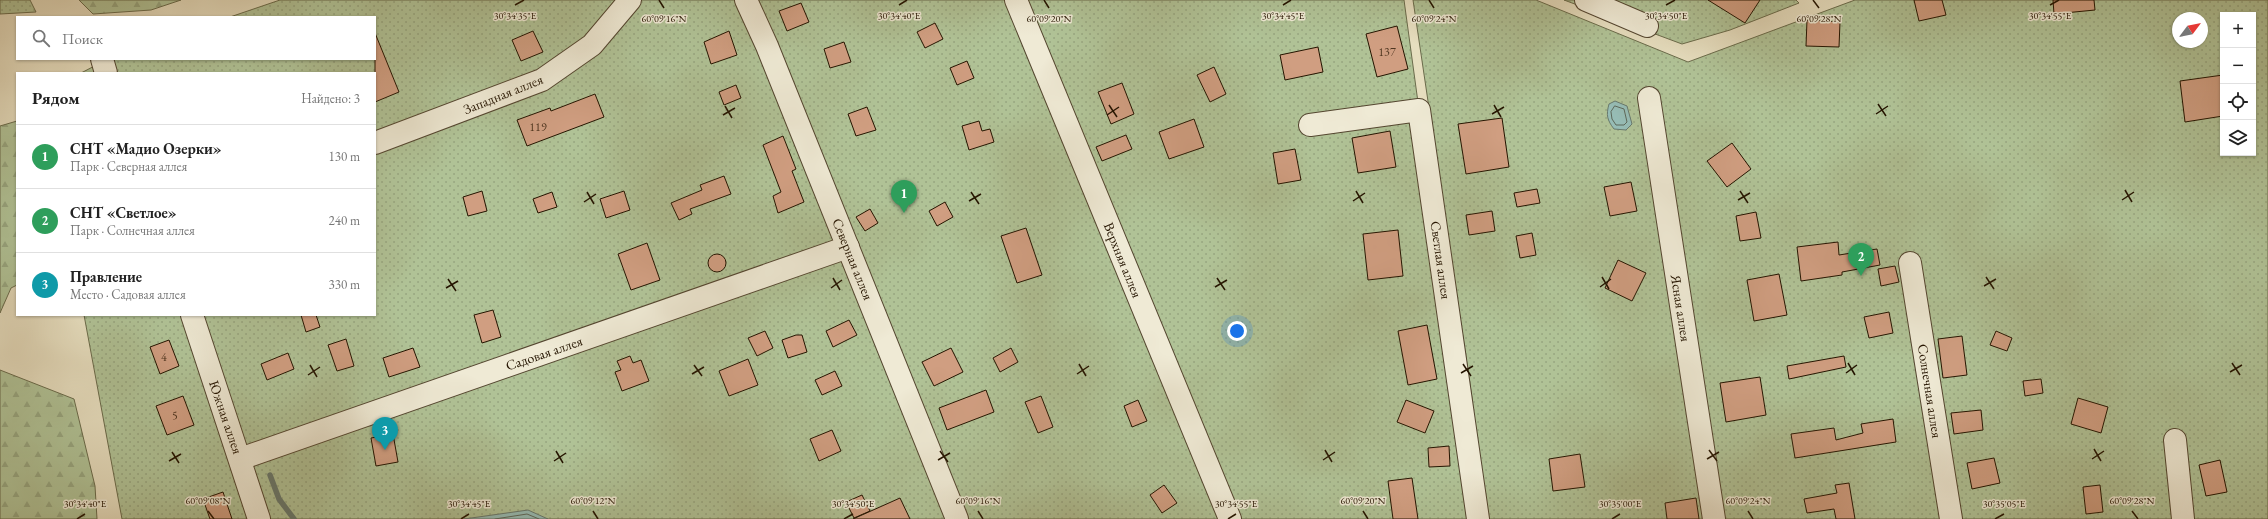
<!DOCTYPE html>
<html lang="ru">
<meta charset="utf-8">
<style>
body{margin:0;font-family:"EB Garamond",serif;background:#f2f2f2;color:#222}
.controls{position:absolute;right:12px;top:12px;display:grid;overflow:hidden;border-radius:0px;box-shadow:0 1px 3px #0004}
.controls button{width:36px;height:36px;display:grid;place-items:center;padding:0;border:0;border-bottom:1px solid #e0e0e0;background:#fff;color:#222;font:20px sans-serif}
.compass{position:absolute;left:2172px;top:12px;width:36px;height:36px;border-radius:50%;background:#fff;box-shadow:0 1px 3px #0004;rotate:58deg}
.you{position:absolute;left:1237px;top:331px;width:14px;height:14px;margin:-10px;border:3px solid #fff;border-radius:50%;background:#1a73e8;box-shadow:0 0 0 6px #1a73e833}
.badge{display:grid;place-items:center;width:26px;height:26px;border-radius:50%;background:#0b8043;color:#fff;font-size:13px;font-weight:700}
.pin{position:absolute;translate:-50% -33px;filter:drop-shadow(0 1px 2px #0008)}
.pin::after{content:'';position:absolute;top:21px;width:14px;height:12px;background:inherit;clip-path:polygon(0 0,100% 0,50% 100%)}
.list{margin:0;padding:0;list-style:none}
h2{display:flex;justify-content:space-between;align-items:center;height:52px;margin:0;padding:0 16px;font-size:17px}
h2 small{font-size:13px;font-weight:400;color:#767676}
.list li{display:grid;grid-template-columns:26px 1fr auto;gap:12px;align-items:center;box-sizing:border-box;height:64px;padding:0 16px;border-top:1px solid #e0e0e0}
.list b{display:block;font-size:15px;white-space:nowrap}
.list p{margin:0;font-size:13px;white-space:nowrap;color:#767676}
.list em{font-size:13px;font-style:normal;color:#767676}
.icon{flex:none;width:22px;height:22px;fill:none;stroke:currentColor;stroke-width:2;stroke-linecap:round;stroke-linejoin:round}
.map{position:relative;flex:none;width:2268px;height:519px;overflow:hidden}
.search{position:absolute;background:#fff;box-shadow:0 1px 3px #0004;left:16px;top:16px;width:360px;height:44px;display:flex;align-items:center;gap:10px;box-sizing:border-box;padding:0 14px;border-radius:0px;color:#767676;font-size:15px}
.panel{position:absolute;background:#fff;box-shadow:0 1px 3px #0004;left:16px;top:72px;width:360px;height:244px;border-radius:0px}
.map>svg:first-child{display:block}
</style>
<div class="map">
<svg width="2268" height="519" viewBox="0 0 2268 519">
<defs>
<pattern id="forest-firs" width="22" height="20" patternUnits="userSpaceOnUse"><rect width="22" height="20" fill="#b0c296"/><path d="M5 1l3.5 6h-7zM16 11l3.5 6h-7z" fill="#97a680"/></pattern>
<pattern id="garden-dots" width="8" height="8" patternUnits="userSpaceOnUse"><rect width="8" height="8" fill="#b0c296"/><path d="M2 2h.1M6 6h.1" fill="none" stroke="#97a680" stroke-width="1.8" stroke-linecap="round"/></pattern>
</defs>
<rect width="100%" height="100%" fill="#e6debf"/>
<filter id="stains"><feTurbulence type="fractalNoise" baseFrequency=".005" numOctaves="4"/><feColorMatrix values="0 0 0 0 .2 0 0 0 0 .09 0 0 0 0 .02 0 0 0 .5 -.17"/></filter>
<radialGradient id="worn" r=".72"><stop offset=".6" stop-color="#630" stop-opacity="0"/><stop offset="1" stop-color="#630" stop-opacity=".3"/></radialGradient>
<g fill="url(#forest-firs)" stroke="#6a6b4b">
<path d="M79,0H181L151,10L93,14Z"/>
<path d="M17,121V285L11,288L0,313V126Z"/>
<path d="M0,370L74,399L95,486L97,519H0Z"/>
</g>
<g fill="url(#garden-dots)" stroke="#6a6b4b" fill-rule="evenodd">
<path d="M0,0H30L36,12L0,14Z"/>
<path d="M280,0H1404L1475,519H122L84,315H375V73H81L108,59H375V17H230Z"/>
<path d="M1413,0H1536L1688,62L1855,0H2268V519H1484L1472,398ZM2223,15H2253V153H2223ZM2178,18H2202V42H2178Z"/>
<path d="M1564,0H1796L1799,3L1730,30L1682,44Z"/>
</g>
<g fill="#96bcb5" stroke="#68796d">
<path d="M1615,101L1627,106L1632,124L1626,130L1614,129C1607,120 1606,115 1609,104Z"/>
<path d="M528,510L548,519H464Z"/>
</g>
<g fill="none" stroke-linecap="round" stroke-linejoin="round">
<g stroke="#5d685a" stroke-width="1">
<path d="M1615,106L1624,109L1627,122L1624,125H1616L1612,119L1611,112Z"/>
<path d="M495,519L527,514L539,519"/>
</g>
<path stroke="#68796d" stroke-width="5.5" d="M270,475L279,499L294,519"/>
</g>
<g fill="#d09e81" stroke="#241400">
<path d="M1708,0H1760L1745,23Z"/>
<path d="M1914,0H1942L1946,15L1919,21Z"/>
<path d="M2053,0H2094L2095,10L2054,14Z"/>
<path d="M801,3L809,22L787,31L779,11Z"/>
<path d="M1807,20L1840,22L1839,47L1806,46Z"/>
<path d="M935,23L943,39L925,48L917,32Z"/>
<path d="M1397,26L1408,69L1377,77L1366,34Z"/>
<path d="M533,31L543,52L521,61L512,40Z"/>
<path d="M729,31L737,55L711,64L704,42Z"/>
<path d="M375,33L399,92L375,102Z"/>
<path d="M844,42L851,62L830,68L824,49Z"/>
<path d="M1318,47L1323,72L1285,80L1280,55Z"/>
<path d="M967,61L974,78L957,85L950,68Z"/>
<path d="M1214,67L1226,94L1210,102L1197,75Z"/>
<path d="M2223,75V116L2185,122L2180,81Z"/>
<path d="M1122,83L1134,114L1111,124L1098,92Z"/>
<path d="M736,85L741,98L724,105L719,92Z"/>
<path d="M595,94L604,117L527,146L517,120L550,108L551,111Z"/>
<path d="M867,107L876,130L856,136L848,114Z"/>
<path d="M1502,118L1509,167L1466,174L1458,124Z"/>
<path d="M1194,119L1204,147L1169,159L1159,132Z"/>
<path d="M979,121L982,131L990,129L994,142L969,150L962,126Z"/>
<path d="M1390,131L1396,167L1358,173L1352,138Z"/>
<path d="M1126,135L1132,149L1102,161L1096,147Z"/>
<path d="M783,136L796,169L792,171L804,202L778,213L773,196L781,192L763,145Z"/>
<path d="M1732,143L1751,169L1727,187L1707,161Z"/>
<path d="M1295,149L1301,180L1278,184L1273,153Z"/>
<path d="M724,176L731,194L690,209L692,214L679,220L671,203L702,190L700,185Z"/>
<path d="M1631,182L1637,211L1610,216L1604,187Z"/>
<path d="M1537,189L1540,203L1517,207L1514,193Z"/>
<path d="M482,191L487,211L468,216L463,197Z"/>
<path d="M624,191L630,210L606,218L600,199Z"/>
<path d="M552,192L557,207L538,213L533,199Z"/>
<path d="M945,202L953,217L937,226L929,211Z"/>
<path d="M870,209L878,223L865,231L856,217Z"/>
<path d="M1492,211L1495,231L1469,235L1466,215Z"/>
<path d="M1756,212L1761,238L1740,241L1736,216Z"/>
<path d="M1026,228L1042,275L1017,283L1001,236Z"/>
<path d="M1398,230L1403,276L1368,280L1363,234Z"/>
<path d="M1532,233L1536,255L1520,258L1516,236Z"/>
<path d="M1838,242L1839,255L1877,249L1880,265L1842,272V275L1801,281L1797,247Z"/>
<path d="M647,243L660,280L631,290L618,254Z"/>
<circle cx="717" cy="263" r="9"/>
<path d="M1618,260L1646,273L1632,301L1605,288Z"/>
<path d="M1895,266L1899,282L1881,286L1878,269Z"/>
<path d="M1779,274L1787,315L1754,321L1747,280Z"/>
<path d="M493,310L501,337L482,343L474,315Z"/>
<path d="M1889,312L1893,333L1869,338L1864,317Z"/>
<path d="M301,315H316L320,327L306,332Z"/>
<path d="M849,320L857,335L833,347L826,331Z"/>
<path d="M1427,325L1437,379L1408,385L1398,331Z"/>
<path d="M765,331L773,348L757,356L748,338Z"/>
<path d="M1996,331L2012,338L2007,351L1990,345Z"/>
<path d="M796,335H802L807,352L788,358L782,340Z"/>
<path d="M1962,336L1967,375L1943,378L1938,339Z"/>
<path d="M346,339L354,366L337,371L328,345Z"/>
<path d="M169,340L179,366L160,374L150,347Z"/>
<path d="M413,348L420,367L389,377L383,358Z"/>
<path d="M951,348L963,372L934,386L922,362Z"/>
<path d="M1011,348L1018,362L1000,372L993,358Z"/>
<path d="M288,353L294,369L267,380L261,364Z"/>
<path d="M630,356L633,363L641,360L649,381L622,391L615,372L621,370L617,361Z"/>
<path d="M1844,356L1846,367L1789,379L1787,366Z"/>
<path d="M748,359L758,385L729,396L719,371Z"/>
<path d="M835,371L842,386L822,395L815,380Z"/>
<path d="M1760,377L1766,415L1726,422L1720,383Z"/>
<path d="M2041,379L2043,393L2025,396L2023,381Z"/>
<path d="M986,390L994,412L947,430L939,408Z"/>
<path d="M183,396L194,425L167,435L156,406Z"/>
<path d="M1041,396L1053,427L1038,433L1025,402Z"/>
<path d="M2078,398L2108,407L2101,433L2071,424Z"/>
<path d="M1138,400L1147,421L1132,427L1124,406Z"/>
<path d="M1406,400L1434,411L1425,433L1397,422Z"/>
<path d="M1981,410L1983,430L1954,434L1951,413Z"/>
<path d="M1893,419L1896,442L1795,458L1791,434L1834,428L1836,440L1863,433L1861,424Z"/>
<path d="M832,430L841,451L819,461L810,439Z"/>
<path d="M393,434L398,462L376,466L371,438Z"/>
<path d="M1449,446L1450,466L1429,467L1428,448Z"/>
<path d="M1580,454L1585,487L1553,491L1549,459Z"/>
<path d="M1994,458L2000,483L1972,489L1967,463Z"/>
<path d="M2220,460L2227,492L2206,496L2199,465Z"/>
<path d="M1412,478L1418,519H1393L1388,481Z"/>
<path d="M1849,483L1855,519H1836L1834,509L1807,513L1804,499L1837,493L1835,485Z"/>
<path d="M1164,485L1177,503L1162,513L1150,495Z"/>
<path d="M2100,485L2103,512L2086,514L2083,487Z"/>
<path d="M223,492L232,519H210L203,499Z"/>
<path d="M862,495L870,511L854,518L846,502Z"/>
<path d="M900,498L910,519H853Z"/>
<path d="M1696,498L1699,519H1667L1665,503Z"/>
</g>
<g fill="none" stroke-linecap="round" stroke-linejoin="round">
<defs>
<g id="minor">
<path d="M746,0L767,46L957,519"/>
<path d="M1016,0L1230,519"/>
<path d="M1586,0L1647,26"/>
<path d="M102,59L106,73"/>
<path d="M1649,98L1714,519"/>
<path d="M1310,125L1419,110L1478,519"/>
<path d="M375,143L542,80L592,45L630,0"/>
<path d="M1910,263L1951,519"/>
<path d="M192,315L259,519"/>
<path d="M2175,440L2183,519"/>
<path d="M240,459L848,247"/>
</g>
</defs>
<use href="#minor" stroke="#544630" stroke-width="24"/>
<use href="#minor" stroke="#efead5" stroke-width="22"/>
</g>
<path fill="none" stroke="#241400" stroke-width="1.5" d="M659,0L664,8M1044,0L1049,8M1429,0L1434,8M1813,0L1819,8M515,5L524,0M899,5L907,0M1283,5L1291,0M1666,5L1675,0M2050,5L2059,0M1878,104L1886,116M1109,105L1117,117M1494,105L1501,117M725,106L732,118M1492,114L1504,107M1876,114L1888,106M723,115L735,108M1107,115L1119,107M2125,190L2132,202M1356,191L1363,203M1740,191L1748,203M587,192L594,204M971,192L979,204M1738,200L1750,193M2122,200L2134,192M969,201L981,194M1353,201L1365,193M584,202L596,194M1602,277L1609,289M1986,277L1994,289M833,278L840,290M1217,278L1225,290M448,279L456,291M1984,286L1996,279M1215,287L1227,280M1600,287L1611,279M446,288L458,281M831,288L842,280M1848,363L1855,375M2232,363L2240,375M1079,364L1086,376M1463,364L1471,376M310,365L317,377M694,365L702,376M2230,372L2242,365M1461,373L1473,366M1846,373L1857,365M692,374L704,367M1077,374L1089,366M308,375L320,367M2094,449L2101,461M1325,450L1332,462M1709,450L1717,461M556,451L563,463M940,451L948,462M172,452L179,463M1707,459L1719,452M2092,459L2104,451M938,460L950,453M1323,460L1335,452M169,461L181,454M554,461L566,453M208,511L214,519M593,511L598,519M978,511L983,519M1363,511L1368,519M1748,511L1753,519M2132,511L2138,519M77,519L85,514M461,519L469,514M844,519L853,514M1228,519L1236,514M1612,519L1620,514M1995,519L2004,514"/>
<g text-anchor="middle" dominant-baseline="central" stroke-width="3" stroke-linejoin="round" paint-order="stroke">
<g font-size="12" fill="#4f3620">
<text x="1387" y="52">137</text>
<text x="538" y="127">119</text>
<text x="164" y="357">4</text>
<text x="175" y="415">5</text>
</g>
<g font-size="14" fill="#241400" stroke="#efead5">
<text transform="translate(503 94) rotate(-22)">Западная аллея</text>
<text transform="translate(853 259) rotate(68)">Северная аллея</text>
<text transform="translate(1123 260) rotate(68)">Верхняя аллея</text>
<text transform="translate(1441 260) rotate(82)">Светлая аллея</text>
<text transform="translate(1681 308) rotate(81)">Ясная аллея</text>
<text transform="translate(544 353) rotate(-19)">Садовая аллея</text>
<text transform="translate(1930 391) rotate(81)">Солнечная аллея</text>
<text transform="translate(226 417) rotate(71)">Южная аллея</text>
</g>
</g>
<g font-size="10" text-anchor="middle" fill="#241400" stroke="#efead5" stroke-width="3" stroke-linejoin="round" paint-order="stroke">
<text x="515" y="19">30°34'35"E</text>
<text x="899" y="19">30°34'40"E</text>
<text x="1666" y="19">30°34'50"E</text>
<text x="2050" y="19">30°34'55"E</text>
<text x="1283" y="19">30°34'45"E</text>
<text x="664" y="22">60°09'16"N</text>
<text x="1049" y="22">60°09'20"N</text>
<text x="1434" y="22">60°09'24"N</text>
<text x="1819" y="22">60°09'28"N</text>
<text x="208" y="504">60°09'08"N</text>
<text x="593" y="504">60°09'12"N</text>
<text x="978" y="504">60°09'16"N</text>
<text x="1363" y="504">60°09'20"N</text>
<text x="1748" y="504">60°09'24"N</text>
<text x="2132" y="504">60°09'28"N</text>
<text x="85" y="507">30°34'40"E</text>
<text x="469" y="507">30°34'45"E</text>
<text x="853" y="507">30°34'50"E</text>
<text x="1236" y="507">30°34'55"E</text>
<text x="1620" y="507">30°35'00"E</text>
<text x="2004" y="507">30°35'05"E</text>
</g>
<rect width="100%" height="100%" filter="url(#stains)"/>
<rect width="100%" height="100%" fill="url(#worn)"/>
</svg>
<div class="controls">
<button>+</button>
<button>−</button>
<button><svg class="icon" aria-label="locate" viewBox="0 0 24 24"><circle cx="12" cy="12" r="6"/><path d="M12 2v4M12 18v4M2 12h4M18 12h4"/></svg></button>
<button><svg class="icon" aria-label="layers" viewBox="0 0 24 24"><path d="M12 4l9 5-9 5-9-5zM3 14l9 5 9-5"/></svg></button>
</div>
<svg class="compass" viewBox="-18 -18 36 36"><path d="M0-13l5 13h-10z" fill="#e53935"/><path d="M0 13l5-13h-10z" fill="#767676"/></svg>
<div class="you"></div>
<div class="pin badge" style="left:904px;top:213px;background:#2e9e5b">1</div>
<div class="pin badge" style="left:1861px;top:276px;background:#2e9e5b">2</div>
<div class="pin badge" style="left:385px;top:450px;background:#0f9aa8">3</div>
<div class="search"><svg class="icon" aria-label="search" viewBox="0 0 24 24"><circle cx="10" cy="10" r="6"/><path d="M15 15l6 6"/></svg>Поиск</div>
<section class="panel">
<h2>Рядом<small>Найдено: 3</small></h2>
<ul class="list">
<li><span class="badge" style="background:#2e9e5b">1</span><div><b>СНТ «Мадио Озерки»</b><p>Парк · Северная аллея</p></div><em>130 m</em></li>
<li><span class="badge" style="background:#2e9e5b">2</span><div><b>СНТ «Светлое»</b><p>Парк · Солнечная аллея</p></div><em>240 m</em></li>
<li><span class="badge" style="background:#0f9aa8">3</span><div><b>Правление</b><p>Место · Садовая аллея</p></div><em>330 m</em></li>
</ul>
</section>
</div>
